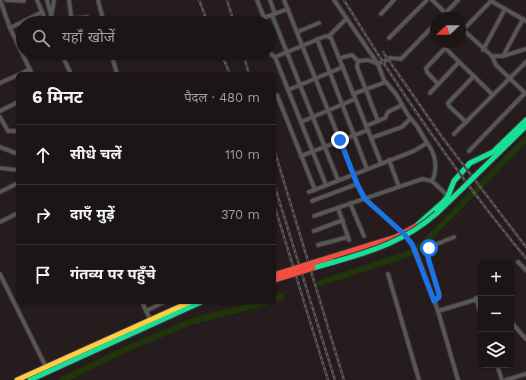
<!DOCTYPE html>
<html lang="hi">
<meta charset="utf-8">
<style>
body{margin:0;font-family:"Work Sans","Noto Sans Devanagari",sans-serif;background:#292223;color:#f1f3f6}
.controls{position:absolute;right:12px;bottom:12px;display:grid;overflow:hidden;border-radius:6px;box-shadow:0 1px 3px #0004}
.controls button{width:36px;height:36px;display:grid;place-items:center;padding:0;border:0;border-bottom:1px solid #3a3435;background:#1c1516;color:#f1f3f6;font:20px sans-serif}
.compass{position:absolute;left:430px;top:12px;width:36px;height:36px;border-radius:50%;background:#1c1516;box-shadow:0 1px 3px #0004;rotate:248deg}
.stop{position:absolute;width:12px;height:12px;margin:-9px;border:3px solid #1a73e8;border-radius:50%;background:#fff}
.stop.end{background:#1a73e8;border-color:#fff;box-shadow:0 1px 4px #0008}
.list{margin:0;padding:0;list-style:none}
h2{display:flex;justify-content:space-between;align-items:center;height:52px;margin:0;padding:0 16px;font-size:17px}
h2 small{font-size:13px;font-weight:400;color:#a09fa1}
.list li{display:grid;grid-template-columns:26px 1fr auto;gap:12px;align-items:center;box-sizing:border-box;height:60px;padding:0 16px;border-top:1px solid #3a3435}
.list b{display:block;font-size:15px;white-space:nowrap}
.list em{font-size:13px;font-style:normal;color:#a09fa1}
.icon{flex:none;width:22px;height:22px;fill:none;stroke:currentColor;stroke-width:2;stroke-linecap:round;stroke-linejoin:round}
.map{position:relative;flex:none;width:526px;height:380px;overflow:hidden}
.search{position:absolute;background:#1c1516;box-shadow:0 1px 3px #0004;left:16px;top:16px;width:260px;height:44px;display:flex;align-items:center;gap:10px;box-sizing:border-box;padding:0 14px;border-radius:22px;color:#a09fa1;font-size:15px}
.panel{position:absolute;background:#1c1516;box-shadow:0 1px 3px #0004;left:16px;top:72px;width:260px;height:232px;border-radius:6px}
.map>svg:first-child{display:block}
</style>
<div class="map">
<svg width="526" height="380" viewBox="0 0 526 380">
<rect width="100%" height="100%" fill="#261c1e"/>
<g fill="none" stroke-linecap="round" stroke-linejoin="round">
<g stroke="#20360a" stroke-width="6">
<path d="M320,283L411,253L422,245L526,139"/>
<path d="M274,299L281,297"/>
<path d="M62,380L124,350L190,322L267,302"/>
</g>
<defs>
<g id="street">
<path d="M0,0L10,28L32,74"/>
<path d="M6,0L24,1"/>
<path d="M47,0L51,15"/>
<path d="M69,0L72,23"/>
<path d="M98,0L104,23"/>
<path d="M257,0L263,15L266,17L288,9"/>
<path d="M270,0L275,14"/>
<path d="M284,0L361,193L365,199L404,234L415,249L438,311L458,380"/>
<path d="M334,0L378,64L380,63"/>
<path d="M432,0L451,18"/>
<path d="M42,12L47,23"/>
<path d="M381,14L394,0"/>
<path d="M272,15L338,180"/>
<path d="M441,18L458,0"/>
<path d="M72,19L87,17L88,23"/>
<path d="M50,23L54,0"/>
<path d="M460,27L492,56L496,65L526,94"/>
<path d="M10,28L42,12L37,0"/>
<path d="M297,32L319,23"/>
<path d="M460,33L491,1L526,21"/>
<path d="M329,36L346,19"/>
<path d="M389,38L427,0"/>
<path d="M317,39L367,169"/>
<path d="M445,48L493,95"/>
<path d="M483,50L505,9"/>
<path d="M269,51L272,55L275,57"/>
<path d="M61,53L71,74"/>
<path d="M111,53L117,74"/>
<path d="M492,56H503L526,49"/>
<path d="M503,56L523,19"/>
<path d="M390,58L401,59L436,23"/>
<path d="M358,61L357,67L378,121"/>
<path d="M385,61L386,60"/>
<path d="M20,74L30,69"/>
<path d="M0,83L18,75"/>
<path d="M438,84L427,72L426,68L451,42"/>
<path d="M288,90L343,67"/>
<path d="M430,93L459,62"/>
<path d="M353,94L386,82"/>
<path d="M277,95L315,190"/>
<path d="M0,111L18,102"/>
<path d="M0,117L8,131H18"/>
<path d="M301,122L355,99"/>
<path d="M466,122L449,106L448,103L474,76"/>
<path d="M366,126L385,118L388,112L402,105"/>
<path d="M454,134L526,62"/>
<path d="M371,138L402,127L410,119"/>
<path d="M427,143C436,154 438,169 432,181"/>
<path d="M0,147L18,154"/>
<path d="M469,151L525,93"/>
<path d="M301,156L368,130"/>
<path d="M389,160L399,187"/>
<path d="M0,168L18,170"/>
<path d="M326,185L275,57L326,36L331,38L381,163"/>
<path d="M0,192L18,183"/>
<path d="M309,192L414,151L427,143L417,126L408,115L396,94L384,80L378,64L368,60L358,61L352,55L340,58"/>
<path d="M312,201L357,184"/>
<path d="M350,203L364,236"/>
<path d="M338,208L349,240"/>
<path d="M314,216L422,179L432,181L448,196"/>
<path d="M0,222L18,213"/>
<path d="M314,231L343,220"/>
<path d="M318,245L348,237"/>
<path d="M518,262L526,270"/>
<path d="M0,274L47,369"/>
<path d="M388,274L419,380"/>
<path d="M476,298L481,315"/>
<path d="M434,301L439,297V294L428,259V251L432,246L454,237"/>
<path d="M142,302L151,321"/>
<path d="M146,311L164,302"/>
<path d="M438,311L481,298"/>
<path d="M511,322L526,339"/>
<path d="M497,365L502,380"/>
<path d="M506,380L526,374"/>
</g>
<g id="fast">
<path d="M474,177L526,126"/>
<path d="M437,213L464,187"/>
<path d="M416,226L443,202L448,196L454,181L470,163L493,152L526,120"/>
<path d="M313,268L334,262"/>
<path d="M30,380L201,302"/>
</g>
<path id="slow" d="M17,380L190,302"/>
<path id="jam" d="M312,263L396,237L416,226"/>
</defs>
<use href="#street" stroke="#3f3738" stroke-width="5.5"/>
<use href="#fast" stroke="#3f3738" stroke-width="7"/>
<use href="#slow" stroke="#3f3738" stroke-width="7"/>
<use href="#jam" stroke="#3f3738" stroke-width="7"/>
<use href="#street" stroke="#575855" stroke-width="3.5"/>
<use href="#fast" stroke="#16e098" stroke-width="5"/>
<use href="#slow" stroke="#ffcf43" stroke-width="5"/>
<use href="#jam" stroke="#f24e42" stroke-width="5"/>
<defs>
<g id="rail">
<path d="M199,0L208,23"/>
<path d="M227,0L234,23"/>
<path d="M344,0C399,90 458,177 526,258"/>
<path d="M383,52L442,137L526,247"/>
<path d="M221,53L230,74"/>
<path d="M243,53L249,74"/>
<path d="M274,149L344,380"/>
<path d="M274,184L335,380"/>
<path d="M274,204L328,380"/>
</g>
</defs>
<use href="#rail" stroke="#5d595a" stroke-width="2.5"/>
<use href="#rail" stroke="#2a181a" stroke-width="1" stroke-dasharray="3" stroke-linecap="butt"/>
<defs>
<g id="fast-bridge">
<path d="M464,187L474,177"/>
<path d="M334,262C373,251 407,240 437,213"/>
</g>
<g id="jam-bridge">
<path d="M274,275L312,263"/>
<path d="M274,280L313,268"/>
</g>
</defs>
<use href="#fast-bridge" stroke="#3f3738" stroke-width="7" stroke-linecap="butt"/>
<use href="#jam-bridge" stroke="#3f3738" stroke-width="7" stroke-linecap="butt"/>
<use href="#fast-bridge" stroke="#16e098" stroke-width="5"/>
<use href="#jam-bridge" stroke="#f24e42" stroke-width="5"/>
</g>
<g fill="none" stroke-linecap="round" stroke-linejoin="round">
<path stroke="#1a73e8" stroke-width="5" d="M340,140L357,184L365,199L404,234L412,244L434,301L439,297V294L427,254L429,248"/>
</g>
</svg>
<div class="controls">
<button>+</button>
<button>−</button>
<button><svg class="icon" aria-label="layers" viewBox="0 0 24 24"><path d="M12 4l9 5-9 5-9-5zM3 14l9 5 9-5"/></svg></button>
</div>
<svg class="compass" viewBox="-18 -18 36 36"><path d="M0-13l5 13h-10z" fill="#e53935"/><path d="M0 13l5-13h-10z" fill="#a09fa1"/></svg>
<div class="stop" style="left:429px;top:248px"></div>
<div class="stop end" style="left:340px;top:140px"></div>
<div class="search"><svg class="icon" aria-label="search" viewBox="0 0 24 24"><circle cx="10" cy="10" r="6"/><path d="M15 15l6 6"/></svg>यहाँ खोजें</div>
<section class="panel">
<h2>6 मिनट<small>पैदल · 480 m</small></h2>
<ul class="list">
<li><svg class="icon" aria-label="ahead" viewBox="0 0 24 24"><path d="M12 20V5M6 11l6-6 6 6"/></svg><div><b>सीधे चलें</b></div><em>110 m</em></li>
<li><svg class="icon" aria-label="right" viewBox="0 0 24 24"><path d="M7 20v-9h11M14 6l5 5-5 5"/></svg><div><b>दाएँ मुड़ें</b></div><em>370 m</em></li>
<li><svg class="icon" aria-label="arrive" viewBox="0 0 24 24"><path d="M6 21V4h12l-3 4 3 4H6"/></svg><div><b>गंतव्य पर पहुँचे</b></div></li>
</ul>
</section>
</div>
